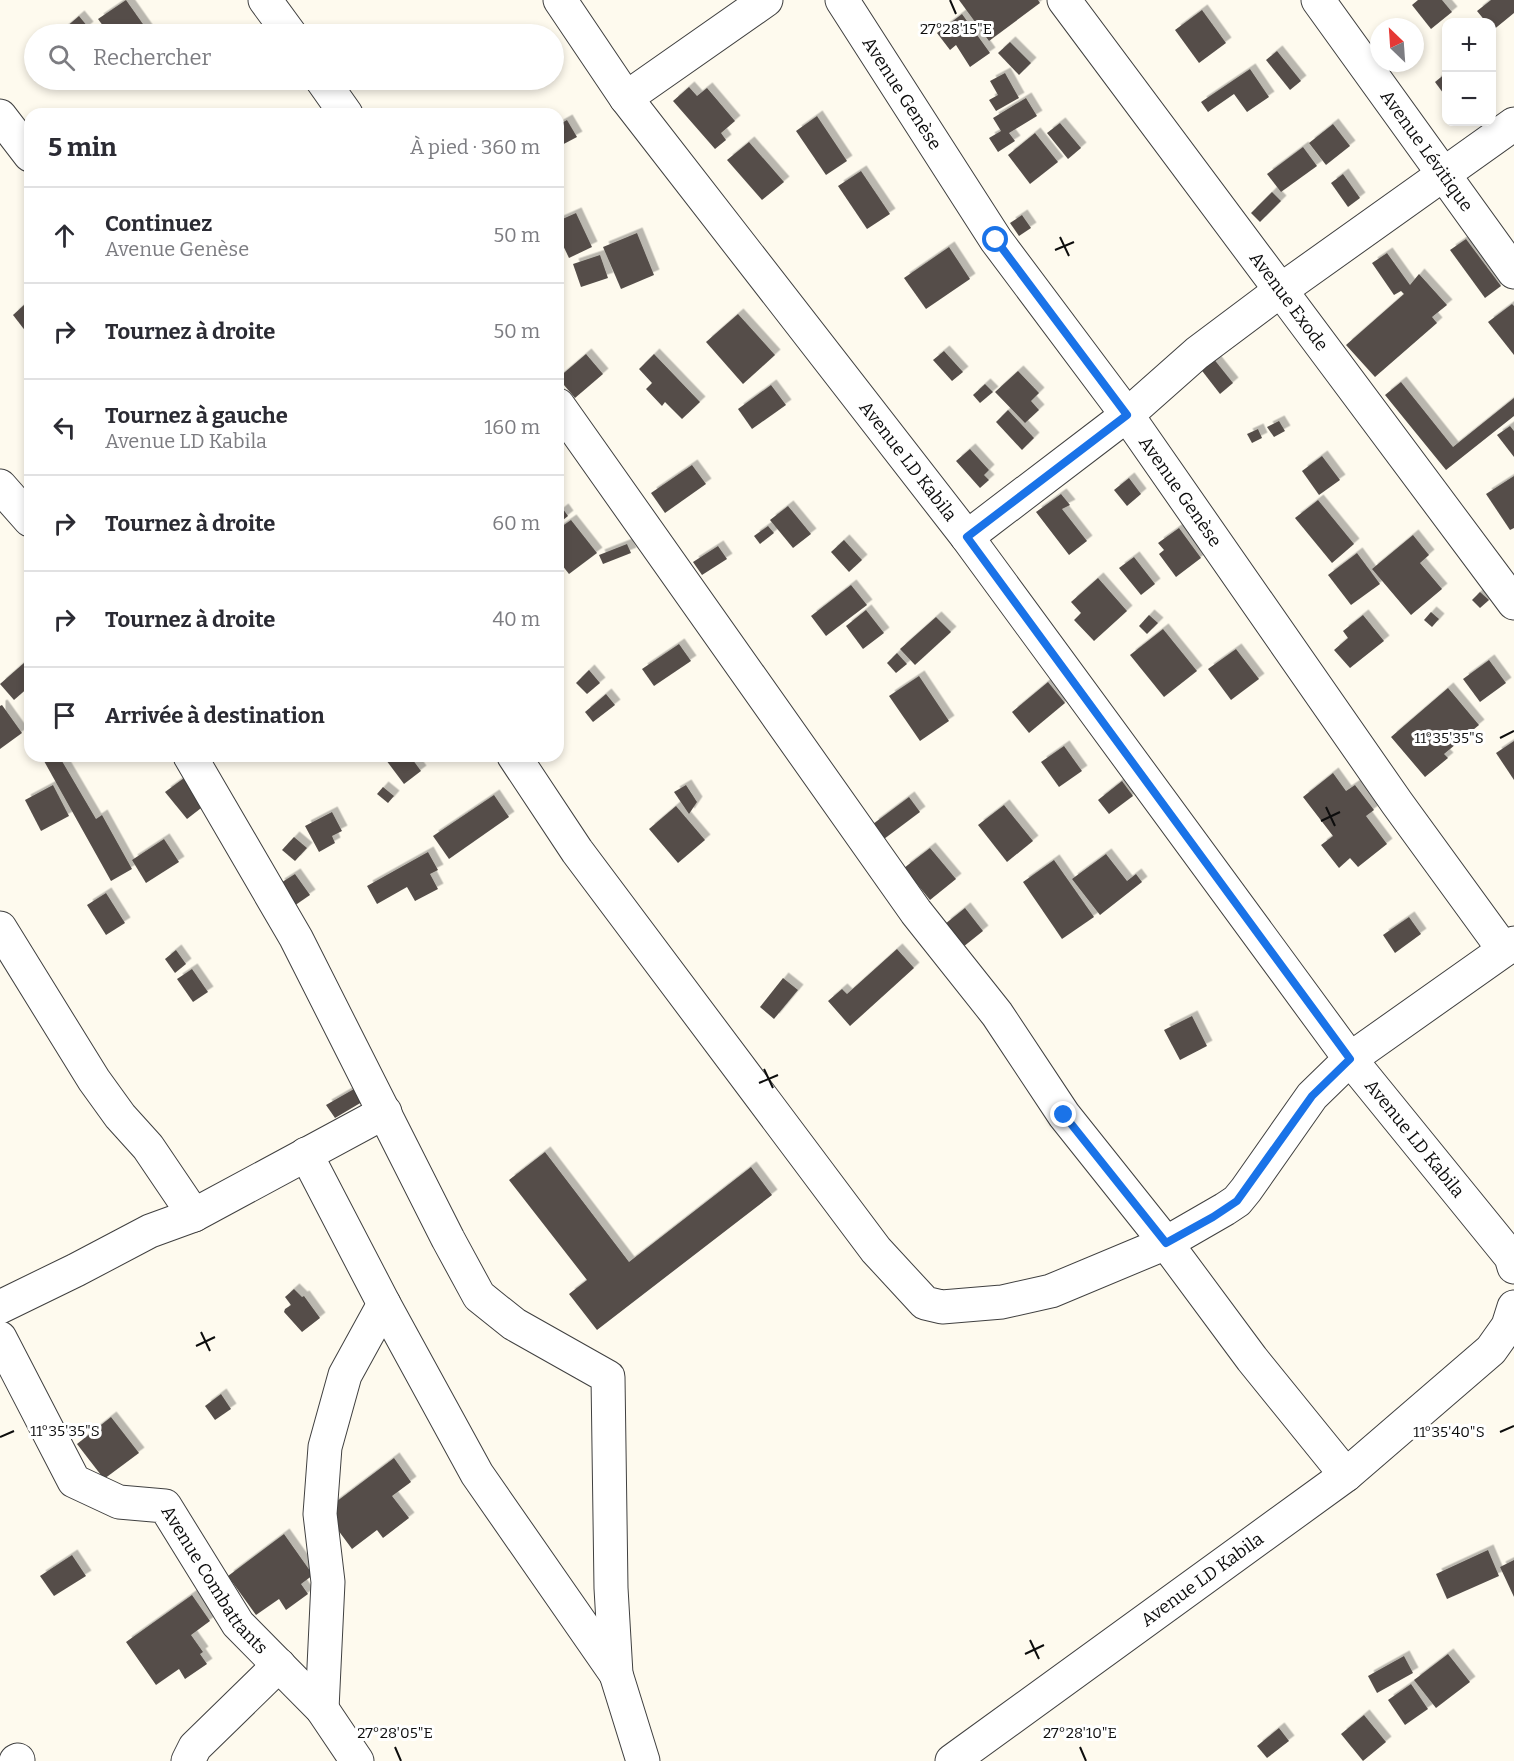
<!DOCTYPE html>
<html lang="fr">
<meta charset="utf-8">
<style>
body{margin:0;font-family:Bitter,serif;background:#f2f2f3;color:#2b2b33}
.controls{position:absolute;right:18px;top:18px;display:grid;overflow:hidden;border-radius:12px;box-shadow:0 3px 9px #0003}
.controls button{width:54px;height:54px;display:grid;place-items:center;padding:0;border:0;border-bottom:2px solid #e1e1e2;background:#fff;color:#2b2b33;font:30px sans-serif}
.compass{position:absolute;left:1370px;top:18px;width:54px;height:54px;border-radius:50%;background:#fff;box-shadow:0 3px 9px #0003;rotate:335deg}
.stop{position:absolute;width:18px;height:18px;margin:-14px;border:4px solid #1a73e8;border-radius:50%;background:#fff}
.stop.end{background:#1a73e8;border-color:#fff;box-shadow:0 2px 6px #0008}
.list{margin:0;padding:0;list-style:none}
h2{display:flex;justify-content:space-between;align-items:center;height:78px;margin:0;padding:0 24px;font-size:26px}
h2 small{font-size:20px;font-weight:400;color:#7c7c81}
.list li{display:grid;grid-template-columns:39px 1fr auto;gap:18px;align-items:center;box-sizing:border-box;height:96px;padding:0 24px;border-top:2px solid #e1e1e2}
.list b{display:block;font-size:22px;white-space:nowrap}
.list p{margin:0;font-size:20px;white-space:nowrap;color:#7c7c81}
.list em{font-size:20px;font-style:normal;color:#7c7c81}
.icon{flex:none;width:33px;height:33px;fill:none;stroke:currentColor;stroke-width:2;stroke-linecap:round;stroke-linejoin:round}
.map{position:relative;flex:none;width:1514px;height:1761px;overflow:hidden}
.search{position:absolute;background:#fff;box-shadow:0 3px 9px #0003;left:24px;top:24px;width:540px;height:66px;display:flex;align-items:center;gap:15px;box-sizing:border-box;padding:0 21px;border-radius:33px;color:#7c7c81;font-size:22px}
.panel{position:absolute;background:#fff;box-shadow:0 3px 9px #0003;left:24px;top:108px;width:540px;height:654px;border-radius:18px}
.map>svg:first-child{display:block}
</style>
<div class="map">
<svg width="1514" height="1761" viewBox="0 0 1514 1761">
<defs>
<filter id="shadow"><feDropShadow dx="5.5" dy="-5.5" stdDeviation="0" flood-color="#0004"/></filter>
</defs>
<rect width="100%" height="100%" fill="#fefaee"/>
<g fill="#554e4a" filter="url(#shadow)">
<path d="M126,0L150,34H109L98,19Z"/>
<path d="M959,0H1038L1040,3L989,41Z"/>
<path d="M1418,0H1442L1452,12L1431,29L1412,5Z"/>
<path d="M1491,0H1514V13L1492,31V22H1486L1477,11Z"/>
<path d="M1202,10L1226,43L1199,63L1175,30Z"/>
<path d="M962,14L990,53L970,67L956,45L950,50L937,33Z"/>
<path d="M79,16L88,27L80,34H58Z"/>
<path d="M1010,42L1031,63L1019,75L998,53Z"/>
<path d="M1277,51L1301,81L1290,90L1266,60Z"/>
<path d="M1250,69L1269,97L1247,112L1234,94L1208,112L1201,102Z"/>
<path d="M1005,73L1019,98L996,111L989,100L998,95L990,81Z"/>
<path d="M1446,73V97L1435,82Z"/>
<path d="M689,87L697,96L707,88L735,121L721,133L726,140L715,149L673,101Z"/>
<path d="M1026,98L1037,116L1009,133L1015,141L998,152L989,138L1001,131L993,118Z"/>
<path d="M817,116L847,161L826,175L796,131Z"/>
<path d="M567,120L577,137L558,147V125Z"/>
<path d="M1060,123L1081,148L1068,159L1047,133Z"/>
<path d="M1333,124L1350,146L1326,165L1309,143Z"/>
<path d="M1035,133L1058,162L1030,184L1008,155Z"/>
<path d="M749,142L784,182L762,200L727,160Z"/>
<path d="M1303,147L1317,166L1281,192L1267,174Z"/>
<path d="M861,171L890,214L867,229L838,186Z"/>
<path d="M1343,174L1360,198L1348,207L1331,183Z"/>
<path d="M1272,192L1281,201L1260,222L1251,213Z"/>
<path d="M576,213L592,247L569,258L558,235V221Z"/>
<path d="M1022,215L1031,228L1019,236L1010,223Z"/>
<path d="M637,233L654,275L621,289L603,247Z"/>
<path d="M1466,239L1501,286L1485,298L1450,250Z"/>
<path d="M949,247L970,279L926,309L904,278Z"/>
<path d="M1387,253L1410,285L1419,274L1447,305L1432,317L1437,323L1375,377L1346,345L1404,294L1401,291L1394,295L1372,263Z"/>
<path d="M600,255L608,278L581,287L573,264Z"/>
<path d="M1512,304L1514,306V355L1488,322Z"/>
<path d="M24,305L30,312V337L13,315Z"/>
<path d="M738,314L775,355L743,384L706,342Z"/>
<path d="M944,351L963,372L952,381L933,360Z"/>
<path d="M1209,353L1233,383L1220,394L1196,363Z"/>
<path d="M586,354L603,374L575,398L558,378Z"/>
<path d="M654,354L700,402L682,419L665,402L662,406L646,389L652,383L639,369Z"/>
<path d="M1018,371L1039,393L1031,401L1039,410L1025,423L995,392Z"/>
<path d="M1401,382L1453,447L1514,398V416L1446,470L1385,395Z"/>
<path d="M985,384L993,392L980,403L973,395Z"/>
<path d="M771,385L786,405L752,429L738,409Z"/>
<path d="M1008,410L1034,438L1022,450L996,422Z"/>
<path d="M1279,421L1285,431L1274,437L1267,427Z"/>
<path d="M1510,426L1514,431V457L1497,435Z"/>
<path d="M1258,429L1262,438L1252,443L1247,434Z"/>
<path d="M970,449L989,470L984,475L989,480L980,488L956,461Z"/>
<path d="M1322,456L1340,480L1319,495L1302,471Z"/>
<path d="M692,465L706,484L665,513L651,493Z"/>
<path d="M1514,476V528L1510,530L1486,494Z"/>
<path d="M1129,478L1141,494L1127,506L1114,490Z"/>
<path d="M1061,494L1070,505L1062,509L1087,541L1069,555L1036,512Z"/>
<path d="M1318,500L1354,544L1332,563L1295,518Z"/>
<path d="M788,506L811,534L793,548L770,520Z"/>
<path d="M563,509L568,516L558,524V513Z"/>
<path d="M571,520L597,553L569,574L558,560V529Z"/>
<path d="M768,526L774,533L760,544L754,536Z"/>
<path d="M1179,528L1201,558L1176,577L1159,554L1164,550L1158,543Z"/>
<path d="M1413,535L1429,555L1420,563L1442,589L1411,615L1372,569Z"/>
<path d="M844,540L862,560L849,572L831,552Z"/>
<path d="M627,544L631,553L603,564L599,555Z"/>
<path d="M718,546L727,559L702,575L693,562Z"/>
<path d="M1357,553L1380,584L1351,605L1328,575Z"/>
<path d="M1134,557L1155,584L1141,595L1119,568Z"/>
<path d="M1098,578L1127,611L1094,641L1074,620L1081,613L1071,602Z"/>
<path d="M851,585L867,605L826,636L811,616Z"/>
<path d="M1480,592L1489,600L1480,608L1472,600Z"/>
<path d="M866,610L884,633L863,649L846,626Z"/>
<path d="M1431,612L1439,619L1432,627L1424,620Z"/>
<path d="M1149,615L1158,623L1147,634L1139,626Z"/>
<path d="M1363,615L1384,641L1350,668L1334,650L1348,638L1343,631Z"/>
<path d="M936,617L951,632L915,665L900,649Z"/>
<path d="M1163,629L1197,671L1164,697L1130,655Z"/>
<path d="M679,644L691,661L654,686L642,669Z"/>
<path d="M1236,649L1259,679L1231,700L1208,669Z"/>
<path d="M897,653L907,664L896,673L887,663Z"/>
<path d="M1489,660L1506,683L1480,702L1463,679Z"/>
<path d="M24,663L30,670V686L14,700L0,684Z"/>
<path d="M589,670L600,683L587,694L576,683Z"/>
<path d="M919,676L949,721L920,741L889,696Z"/>
<path d="M1048,682L1065,703L1029,733L1012,712Z"/>
<path d="M1448,688L1479,725L1444,754L1448,758L1425,777L1391,737Z"/>
<path d="M606,694L615,705L593,722L585,712Z"/>
<path d="M2,705L22,733L0,749V706Z"/>
<path d="M1514,741V780L1496,753Z"/>
<path d="M1064,746L1082,771L1059,787L1041,762Z"/>
<path d="M53,756H59L96,819L102,815L132,869L111,881L44,761Z"/>
<path d="M314,756H327L320,762Z"/>
<path d="M383,756H410L421,771L404,784Z"/>
<path d="M1333,773L1346,791L1355,785L1374,810L1366,816L1387,844L1358,867L1350,858L1339,868L1321,845L1333,836L1303,797Z"/>
<path d="M184,778L205,805L187,819L165,792Z"/>
<path d="M1122,781L1133,796L1109,814L1098,800Z"/>
<path d="M53,785L69,816L41,831L25,800Z"/>
<path d="M686,785L697,802L689,814L674,792Z"/>
<path d="M383,787L394,796L388,803L377,794Z"/>
<path d="M494,795L509,817L449,859L433,836Z"/>
<path d="M909,797L920,812L884,839L873,824Z"/>
<path d="M1004,805L1033,841L1007,862L978,825Z"/>
<path d="M676,806L705,840L678,863L649,829Z"/>
<path d="M332,812L342,831L332,836L335,843L319,852L305,826Z"/>
<path d="M294,837L307,848L295,861L282,850Z"/>
<path d="M164,839L179,862L146,883L132,860Z"/>
<path d="M930,848L956,879L930,900L904,868Z"/>
<path d="M428,852L438,870L430,874L438,889L415,901L407,887L377,904L367,886Z"/>
<path d="M1106,854L1127,881L1136,874L1142,882L1100,915L1072,879Z"/>
<path d="M1054,860L1094,917L1062,939L1023,882Z"/>
<path d="M295,874L310,895L294,906L279,884Z"/>
<path d="M106,893L125,923L106,935L87,905Z"/>
<path d="M965,908L983,931L963,947L945,924Z"/>
<path d="M1409,917L1421,934L1395,953L1383,935Z"/>
<path d="M897,949L914,968L850,1026L828,1001L842,989L847,994Z"/>
<path d="M176,950L186,964L175,973L165,959Z"/>
<path d="M192,969L208,992L193,1002L177,979Z"/>
<path d="M783,978L798,990L774,1019L760,1007Z"/>
<path d="M1192,1016L1207,1046L1180,1060L1164,1030Z"/>
<path d="M354,1089L362,1102L335,1118L326,1105Z"/>
<path d="M545,1152L629,1262L751,1167L772,1195L597,1330L569,1294L587,1280L509,1180Z"/>
<path d="M294,1289L302,1297L304,1296L320,1318L302,1332L284,1312L285,1309L291,1305L285,1297Z"/>
<path d="M221,1394L231,1409L215,1420L205,1406Z"/>
<path d="M111,1417L139,1453L104,1479L77,1444Z"/>
<path d="M394,1458L411,1482L392,1496L409,1518L383,1538L377,1530L352,1549L324,1511Z"/>
<path d="M284,1534L313,1575L301,1584L308,1594L286,1610L279,1599L256,1615L228,1576Z"/>
<path d="M1488,1550L1499,1576L1447,1599L1436,1574Z"/>
<path d="M72,1555L86,1576L54,1596L40,1576Z"/>
<path d="M1514,1560V1597L1500,1567Z"/>
<path d="M192,1595L210,1621L191,1635L203,1652L200,1654L207,1664L185,1679L179,1669L156,1685L126,1642Z"/>
<path d="M1448,1654L1470,1682L1436,1708L1414,1680Z"/>
<path d="M1404,1656L1413,1673L1377,1693L1368,1676Z"/>
<path d="M1411,1684L1428,1709L1405,1725L1388,1700Z"/>
<path d="M1364,1715L1386,1742L1363,1761L1341,1734Z"/>
<path d="M1279,1728L1289,1741L1267,1758L1257,1746Z"/>
</g>
<g fill="none" stroke-linecap="round" stroke-linejoin="round">
<defs>
<g id="minor">
<path d="M265,0L290,34"/>
<path id="s1" d="M560,0L626,98L967,537L1350,1059L1511,1257L1514,1267"/>
<path id="s2" d="M842,0L996,240L1127,415L1397,803L1504,950"/>
<path id="s3" d="M1064,0L1514,603"/>
<path id="s4" d="M1318,0L1514,272"/>
<path d="M322,80L346,114"/>
<path d="M626,98L766,0"/>
<path d="M0,116L30,155"/>
<path d="M558,405L916,912L997,1014L1064,1115L1166,1243L1252,1359L1346,1475"/>
<path d="M0,486L30,520"/>
<path d="M967,537L1127,415L1197,353L1281,290L1514,124"/>
<path d="M190,756L296,938L448,1239L479,1296L514,1324L608,1377L611,1588L616,1674L643,1761"/>
<path d="M514,756L577,851L876,1250L925,1303L942,1307L1002,1302L1051,1291L1166,1243L1225,1209L1237,1201L1246,1190L1312,1096L1350,1059L1514,943"/>
<path d="M0,928L94,1080L120,1116L148,1147L194,1215"/>
<path d="M306,1154L384,1304L477,1474L616,1674"/>
<path d="M0,1307L76,1270L150,1231L194,1215L385,1112"/>
<path id="s5" d="M0,1338L74,1481L119,1502L165,1506L238,1624L322,1709L357,1761"/>
<path d="M322,1709L328,1582L320,1514L325,1447L345,1375L384,1304"/>
<path d="M16,1761L18,1760"/>
<path d="M188,1761L195,1747L279,1665"/>
<path id="s6" d="M952,1761L1346,1475L1491,1350L1508,1326L1514,1307"/>
</g>
</defs>
<use href="#minor" stroke="#404040" stroke-width="35"/>
<use href="#minor" stroke="#fff" stroke-width="33"/>
</g>
<g fill="none" stroke-linecap="round" stroke-linejoin="round">
<path stroke="#1a73e8" stroke-width="8" d="M996,240L1127,415L967,537L1350,1059L1312,1096L1237,1201L1213,1217L1166,1243L1064,1115"/>
</g>
<path fill="none" stroke="#0d0d0d" stroke-width="2" d="M950,0L956,14M1060,237L1069,256M1055,250L1074,242M1500,738L1514,731M1326,807L1335,826M1321,821L1340,812M764,1069L773,1088M759,1083L778,1075M201,1332L210,1351M196,1346L215,1337M1500,1432L1514,1426M0,1437L14,1431M1030,1640L1039,1659M1025,1654L1044,1645M395,1747L401,1761M1080,1747L1086,1761"/>
<g text-anchor="middle" dominant-baseline="central" stroke-width="6" stroke-linejoin="round" paint-order="stroke">
<g font-size="18" fill="#0d0d0d" stroke="#fff">
<text stroke="none"><textPath href="#s2" startOffset="111">Avenue Genèse</textPath></text>
<text stroke="none"><textPath href="#s4" startOffset="186">Avenue Lévitique</textPath></text>
<text stroke="none"><textPath href="#s3" startOffset="376">Avenue Exode</textPath></text>
<text stroke="none"><textPath href="#s1" startOffset="578">Avenue LD Kabila</textPath></text>
<text stroke="none"><textPath href="#s2" startOffset="597">Avenue Genèse</textPath></text>
<text stroke="none"><textPath href="#s1" startOffset="1424">Avenue LD Kabila</textPath></text>
<text stroke="none"><textPath href="#s6" startOffset="309">Avenue LD Kabila</textPath></text>
<text stroke="none"><textPath href="#s5" startOffset="346">Avenue Combattants</textPath></text>
</g>
</g>
<g font-size="15" text-anchor="middle" fill="#0d0d0d" stroke="#fff" stroke-width="6" stroke-linejoin="round" paint-order="stroke">
<text x="956" y="34">27°28'15"E</text>
<text x="1449" y="743">11°35'35"S</text>
<text x="65" y="1436">11°35'35"S</text>
<text x="1449" y="1437">11°35'40"S</text>
<text x="395" y="1738">27°28'05"E</text>
<text x="1080" y="1738">27°28'10"E</text>
</g>
</svg>
<div class="controls">
<button>+</button>
<button>−</button>
</div>
<svg class="compass" viewBox="-18 -18 36 36"><path d="M0-13l5 13h-10z" fill="#e53935"/><path d="M0 13l5-13h-10z" fill="#7c7c81"/></svg>
<div class="stop" style="left:996px;top:240px"></div>
<div class="stop end" style="left:1064px;top:1115px"></div>
<div class="search"><svg class="icon" aria-label="search" viewBox="0 0 24 24"><circle cx="10" cy="10" r="6"/><path d="M15 15l6 6"/></svg>Rechercher</div>
<section class="panel">
<h2>5 min<small>À pied · 360 m</small></h2>
<ul class="list">
<li><svg class="icon" aria-label="ahead" viewBox="0 0 24 24"><path d="M12 20V5M6 11l6-6 6 6"/></svg><div><b>Continuez</b><p>Avenue Genèse</p></div><em>50 m</em></li>
<li><svg class="icon" aria-label="right" viewBox="0 0 24 24"><path d="M7 20v-9h11M14 6l5 5-5 5"/></svg><div><b>Tournez à droite</b></div><em>50 m</em></li>
<li><svg class="icon" aria-label="left" viewBox="0 0 24 24"><path d="M17 20v-9H6M10 6l-5 5 5 5"/></svg><div><b>Tournez à gauche</b><p>Avenue LD Kabila</p></div><em>160 m</em></li>
<li><svg class="icon" aria-label="right" viewBox="0 0 24 24"><path d="M7 20v-9h11M14 6l5 5-5 5"/></svg><div><b>Tournez à droite</b></div><em>60 m</em></li>
<li><svg class="icon" aria-label="right" viewBox="0 0 24 24"><path d="M7 20v-9h11M14 6l5 5-5 5"/></svg><div><b>Tournez à droite</b></div><em>40 m</em></li>
<li><svg class="icon" aria-label="arrive" viewBox="0 0 24 24"><path d="M6 21V4h12l-3 4 3 4H6"/></svg><div><b>Arrivée à destination</b></div></li>
</ul>
</section>
</div>
